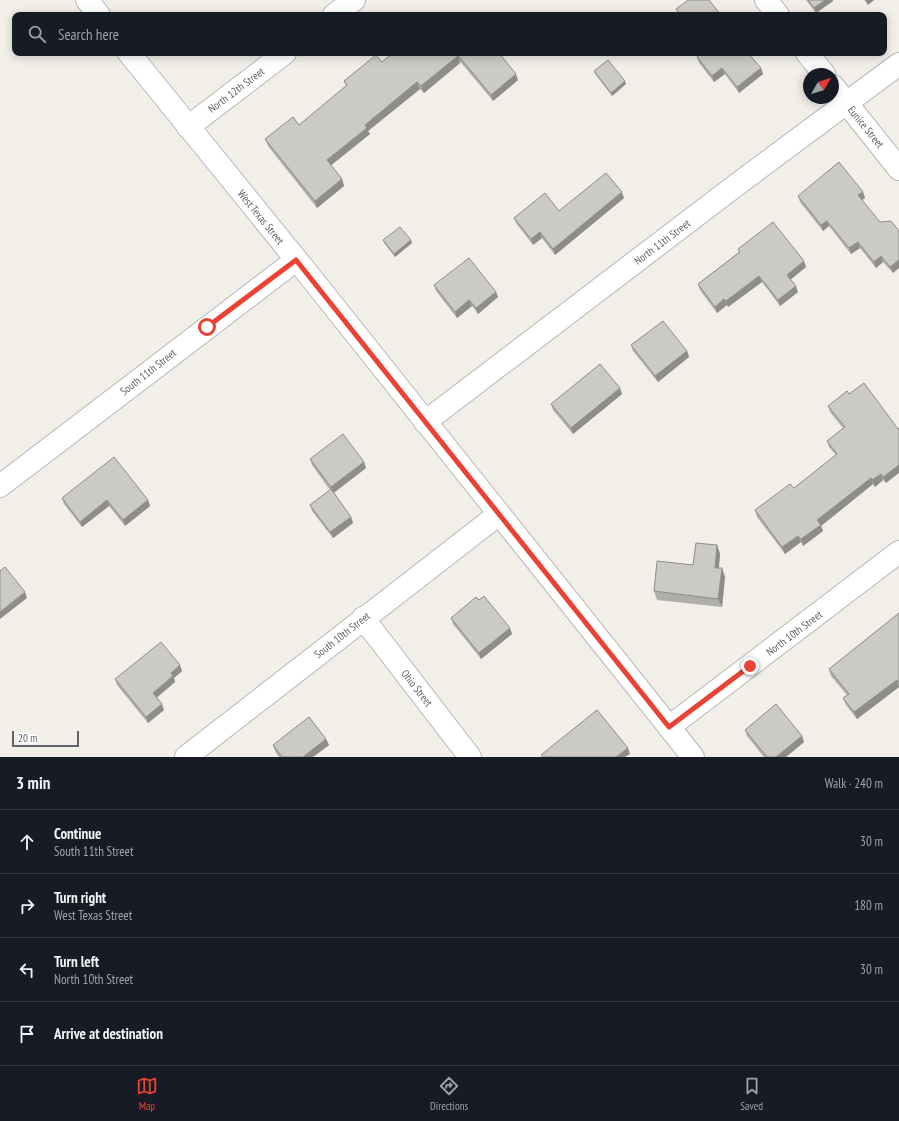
<!DOCTYPE html>
<meta charset="utf-8">
<style>
body{margin:0;font-family:"PT Sans Narrow",sans-serif;background:#20242c;color:#f1f3f6}
.compass{position:absolute;left:803px;top:68px;width:36px;height:36px;border-radius:50%;background:#171b24;box-shadow:0 2px 10px #0003;rotate:51deg}
.scale{position:absolute;left:12px;bottom:10px;width:67px;box-sizing:border-box;padding-left:4px;border:2px solid #5f6368;border-top:0;font-size:11px;line-height:14px;white-space:nowrap;color:#5f6368;-webkit-text-stroke:3px #fff;paint-order:stroke}
.stop{position:absolute;width:12px;height:12px;margin:-9px;border:3px solid #ea4335;border-radius:50%;background:#fff}
.stop.end{background:#ea4335;border-color:#fff;box-shadow:0 1px 4px #0008}
.list{margin:0;padding:0;list-style:none}
h2{display:flex;justify-content:space-between;align-items:center;height:52px;margin:0;padding:0 16px;font-size:17px}
h2 small{font-size:13px;font-weight:400;color:#9ea1a6}
.list li{display:grid;grid-template-columns:26px 1fr auto;gap:12px;align-items:center;box-sizing:border-box;height:64px;padding:0 16px;border-top:1px solid #363941}
.list b{display:block;font-size:15px;white-space:nowrap}
.list p{margin:0;font-size:13px;white-space:nowrap;color:#9ea1a6}
.list em{font-size:13px;font-style:normal;color:#9ea1a6}
.icon{flex:none;width:22px;height:22px;fill:none;stroke:currentColor;stroke-width:2;stroke-linecap:round;stroke-linejoin:round}
.map{position:relative;flex:none;width:899px;height:757px;overflow:hidden}
.search{position:absolute;background:#171b24;box-shadow:0 2px 10px #0003;left:12px;right:12px;top:12px;height:44px;display:flex;align-items:center;gap:10px;box-sizing:border-box;padding:0 14px;border-radius:8px;color:#9ea1a6;font-size:15px}
.sheet{height:308px;background:#171b24}
nav{display:flex;justify-content:space-around;align-items:center;box-sizing:border-box;height:56px;border-top:1px solid #363941;background:#171b24;font-size:11px;color:#9ea1a6}
nav a{display:grid;justify-items:center;gap:2px}
nav .on{color:#ea4335}
.map>svg:first-child{display:block}
</style>
<div class="map">
<svg width="899" height="757" viewBox="0 0 899 757">
<rect width="100%" height="100%" fill="#f1efe8"/>
<g fill="none" stroke-linecap="round" stroke-linejoin="round">
<defs>
<g id="minor">
<path d="M87,0L99,15"/>
<path d="M766,0L778,15"/>
<path d="M334,15L354,0"/>
<path d="M129,53L308,274L693,757"/>
<path d="M807,53L824,74"/>
<path d="M833,86L899,169"/>
<path d="M188,127L285,53"/>
<path d="M425,422L735,186L899,64"/>
<path d="M0,486L296,260"/>
<path d="M363,618L470,757"/>
<path d="M669,727L899,552"/>
<path d="M186,757L499,514"/>
</g>
</defs>
<use href="#minor" stroke="#b5b8bc" stroke-width="24"/>
<use href="#minor" stroke="#fff" stroke-width="22"/>
</g>
<g fill="#afaea9">
<path d="M806,0H833V1L816,13Z"/>
<path d="M864,0H874L868,5Z"/>
<path d="M676,9L721,15H679Z"/>
<path d="M393,53H499L518,80L493,101L459,60L460,63L424,93L420,89L368,131L370,134L331,165L342,179L344,186L317,208L268,146L265,139L299,125L346,86L344,81L382,62Z"/>
<path d="M697,57L761,68L763,74L739,93L725,74L714,82L699,63Z"/>
<path d="M594,71L626,84L612,96L595,74Z"/>
<path d="M863,192L865,198L862,200L880,222L893,273L883,262L876,268L860,248L851,254L829,226L823,231L800,202L798,196Z"/>
<path d="M624,198L555,255L542,238L533,245L516,223L514,218L559,211Z"/>
<path d="M383,240H411L412,243L395,257L384,243Z"/>
<path d="M738,249L806,267L790,279L798,292L780,306L762,282L728,307L727,305L717,313L700,290L698,284L739,252Z"/>
<path d="M434,285L496,292L498,297L478,314L472,306L457,318L436,291Z"/>
<path d="M631,345L687,351L689,357L658,382L633,351Z"/>
<path d="M864,383L886,483L883,480L875,487L873,484L821,526L823,531L803,546L801,542L785,554L757,517L755,510L794,488L836,455L829,447L827,441L843,428L830,412L828,406L849,394Z"/>
<path d="M622,394L573,434L553,410L551,404Z"/>
<path d="M310,459L364,462L366,468L334,493L351,517L353,523L333,538L312,511L310,505L330,490L312,465Z"/>
<path d="M62,498L148,500L150,506L125,526L109,506L82,527L64,504Z"/>
<path d="M717,545L720,554L719,568H722L725,577L722,607L657,600L654,591L693,565Z"/>
<path d="M479,600L510,628L512,634L481,659L453,624L451,618Z"/>
<path d="M899,613V687L857,719L846,705L843,698L847,695L831,676L829,669Z"/>
<path d="M182,671L174,678L175,682L157,697L164,710L148,723L117,685L115,679Z"/>
<path d="M745,730L802,736L804,742L786,757H764L747,736Z"/>
<path d="M326,739L329,745L313,757H279L275,751L273,745Z"/>
</g>
<g fill="#8f8d8a">
<path d="M825,0H833V1L816,13L814,8Z"/>
<path d="M866,0H874L868,5Z"/>
<path d="M458,56L460,63L424,93L421,86Z"/>
<path d="M722,68L725,74L714,82L712,76Z"/>
<path d="M761,68L763,74L739,93L737,87Z"/>
<path d="M516,74L518,80L493,101L491,95Z"/>
<path d="M625,81L626,84L612,96L611,93Z"/>
<path d="M417,82L420,89L368,131L370,134L329,167L327,160L365,125Z"/>
<path d="M342,179L344,186L317,208L315,201Z"/>
<path d="M622,192L624,198L555,255L553,249Z"/>
<path d="M863,192L865,198L860,201L858,195Z"/>
<path d="M827,221L829,226L823,231L821,225Z"/>
<path d="M540,232L542,238L533,245L531,239Z"/>
<path d="M411,240L412,243L395,257L394,254Z"/>
<path d="M858,242L860,248L851,254L849,248Z"/>
<path d="M881,256L883,262L876,268L874,262Z"/>
<path d="M899,260V268L893,273L890,267Z"/>
<path d="M804,261L806,267L789,281L787,275Z"/>
<path d="M759,276L762,282L728,307L726,301Z"/>
<path d="M796,286L798,292L780,306L778,300Z"/>
<path d="M496,292L498,297L478,314L476,308Z"/>
<path d="M724,299L727,305L717,313L715,307Z"/>
<path d="M469,300L472,306L457,318L455,312Z"/>
<path d="M687,351L689,357L658,382L655,376Z"/>
<path d="M620,388L622,394L573,434L571,428Z"/>
<path d="M364,462L366,468L333,493L331,487Z"/>
<path d="M899,465V473L886,483L883,477Z"/>
<path d="M881,474L883,480L875,487L872,480Z"/>
<path d="M871,478L873,484L821,526L823,531L803,546L801,539L817,520Z"/>
<path d="M107,500L109,506L82,527L80,522Z"/>
<path d="M148,500L150,506L125,526L123,520Z"/>
<path d="M351,517L353,523L333,538L330,532Z"/>
<path d="M798,536L801,542L785,554L782,547Z"/>
<path d="M717,545L720,554L718,576L715,568Z"/>
<path d="M722,568L725,577L722,607L718,599Z"/>
<path d="M25,592L27,598L0,619V612Z"/>
<path d="M510,628L512,634L481,659L479,653Z"/>
<path d="M180,665L182,671L174,678L175,682L155,699L153,693L171,673Z"/>
<path d="M897,680L899,687L857,719L854,712Z"/>
<path d="M162,704L164,710L148,723L146,717Z"/>
<path d="M802,736L804,742L786,757H776Z"/>
<path d="M326,739L329,745L313,757H303Z"/>
<path d="M628,748L630,754L625,757H616Z"/>
</g>
<g fill="#cccac5" stroke="#8f8d8a">
<path d="M688,0H709L721,15H681L676,9Z"/>
<path d="M808,0H825L814,8Z"/>
<path d="M393,53H455L458,56L421,86L417,82L365,125L367,128L327,160L342,179L315,201L265,139L293,117L299,125L347,85L344,81L376,55L382,62Z"/>
<path d="M456,53H499L516,74L491,95Z"/>
<path d="M702,53H748L761,68L737,87L722,68L712,76L697,57Z"/>
<path d="M608,60L625,81L611,93L594,71Z"/>
<path d="M839,162L863,192L858,195L880,222L891,221L899,231V260L890,267L881,256L874,262L858,242L849,248L827,221L821,225L798,196Z"/>
<path d="M606,173L622,192L553,249L540,232L531,239L514,218L545,193L559,211Z"/>
<path d="M773,222L804,261L787,275L796,286L778,300L759,276L726,301L724,299L715,307L698,284L740,252L738,249Z"/>
<path d="M400,227L411,240L394,254L383,240Z"/>
<path d="M469,258L496,292L476,308L469,300L455,312L434,285Z"/>
<path d="M663,321L687,351L655,376L631,345Z"/>
<path d="M600,364L620,388L571,428L551,404Z"/>
<path d="M864,383L898,429L899,428V465L883,477L881,474L872,480L871,478L817,520L821,525L801,539L798,536L782,547L755,510L790,484L794,488L837,454L827,441L845,427L828,406L847,391L849,394Z"/>
<path d="M343,434L364,462L331,487L310,459Z"/>
<path d="M114,457L148,500L123,520L107,500L80,522L62,498Z"/>
<path d="M331,489L351,517L330,532L310,505Z"/>
<path d="M696,543L717,545L715,568H722L718,599L654,591L657,561L693,565Z"/>
<path d="M5,567L25,592L0,612V571Z"/>
<path d="M484,596L510,628L479,653L451,618L476,597L479,600Z"/>
<path d="M899,613V682L897,680L854,712L843,698L849,694L829,669Z"/>
<path d="M161,642L180,665L171,673L173,676L153,693L162,704L146,717L115,679Z"/>
<path d="M776,704L802,736L776,757H767L745,730Z"/>
<path d="M597,710L628,748L616,757H543L541,755Z"/>
<path d="M309,717L326,739L303,757H282L273,745Z"/>
</g>
<g fill="none" stroke-linecap="round" stroke-linejoin="round">
<path stroke="#ea4335" stroke-width="5" d="M207,327L296,260L669,727L750,666"/>
</g>
<g text-anchor="middle" dominant-baseline="central" stroke-width="3" stroke-linejoin="round" paint-order="stroke">
<g font-size="11" fill="#5f6368" stroke="#fff">
<text transform="translate(236 90) rotate(-37)">North 12th Street</text>
<text transform="translate(866 127) rotate(51)">Eunice Street</text>
<text transform="translate(261 217) rotate(51)">West Texas Street</text>
<text transform="translate(662 242) rotate(-37)">North 11th Street</text>
<text transform="translate(148 372) rotate(-38)">South 11th Street</text>
<text transform="translate(794 633) rotate(-37)">North 10th Street</text>
<text transform="translate(342 635) rotate(-38)">South 10th Street</text>
<text transform="translate(417 688) rotate(52)">Ohio Street</text>
</g>
</g>
</svg>
<svg class="compass" viewBox="-18 -18 36 36"><path d="M0-13l5 13h-10z" fill="#e53935"/><path d="M0 13l5-13h-10z" fill="#9ea1a6"/></svg>
<div class="scale">20 m</div>
<div class="stop" style="left:207px;top:327px"></div>
<div class="stop end" style="left:750px;top:666px"></div>
<div class="search"><svg class="icon" aria-label="search" viewBox="0 0 24 24"><circle cx="10" cy="10" r="6"/><path d="M15 15l6 6"/></svg>Search here</div>
</div>
<section class="sheet">
<h2>3 min<small>Walk · 240 m</small></h2>
<ul class="list">
<li><svg class="icon" aria-label="ahead" viewBox="0 0 24 24"><path d="M12 20V5M6 11l6-6 6 6"/></svg><div><b>Continue</b><p>South 11th Street</p></div><em>30 m</em></li>
<li><svg class="icon" aria-label="right" viewBox="0 0 24 24"><path d="M7 20v-9h11M14 6l5 5-5 5"/></svg><div><b>Turn right</b><p>West Texas Street</p></div><em>180 m</em></li>
<li><svg class="icon" aria-label="left" viewBox="0 0 24 24"><path d="M17 20v-9H6M10 6l-5 5 5 5"/></svg><div><b>Turn left</b><p>North 10th Street</p></div><em>30 m</em></li>
<li><svg class="icon" aria-label="arrive" viewBox="0 0 24 24"><path d="M6 21V4h12l-3 4 3 4H6"/></svg><div><b>Arrive at destination</b></div></li>
</ul>
</section>
<nav>
<a class="on"><svg class="icon" aria-label="map" viewBox="0 0 24 24"><path d="M3 6l6-2 6 2 6-2v14l-6 2-6-2-6 2zM9 4v14M15 6v14"/></svg>Map</a>
<a><svg class="icon" aria-label="directions" viewBox="0 0 24 24"><path d="M12 3l9 9-9 9-9-9zM9 14v-3h6M13 9l2 2-2 2"/></svg>Directions</a>
<a><svg class="icon" aria-label="saved" viewBox="0 0 24 24"><path d="M7 4h10v16l-5-4-5 4z"/></svg>Saved</a>
</nav>
